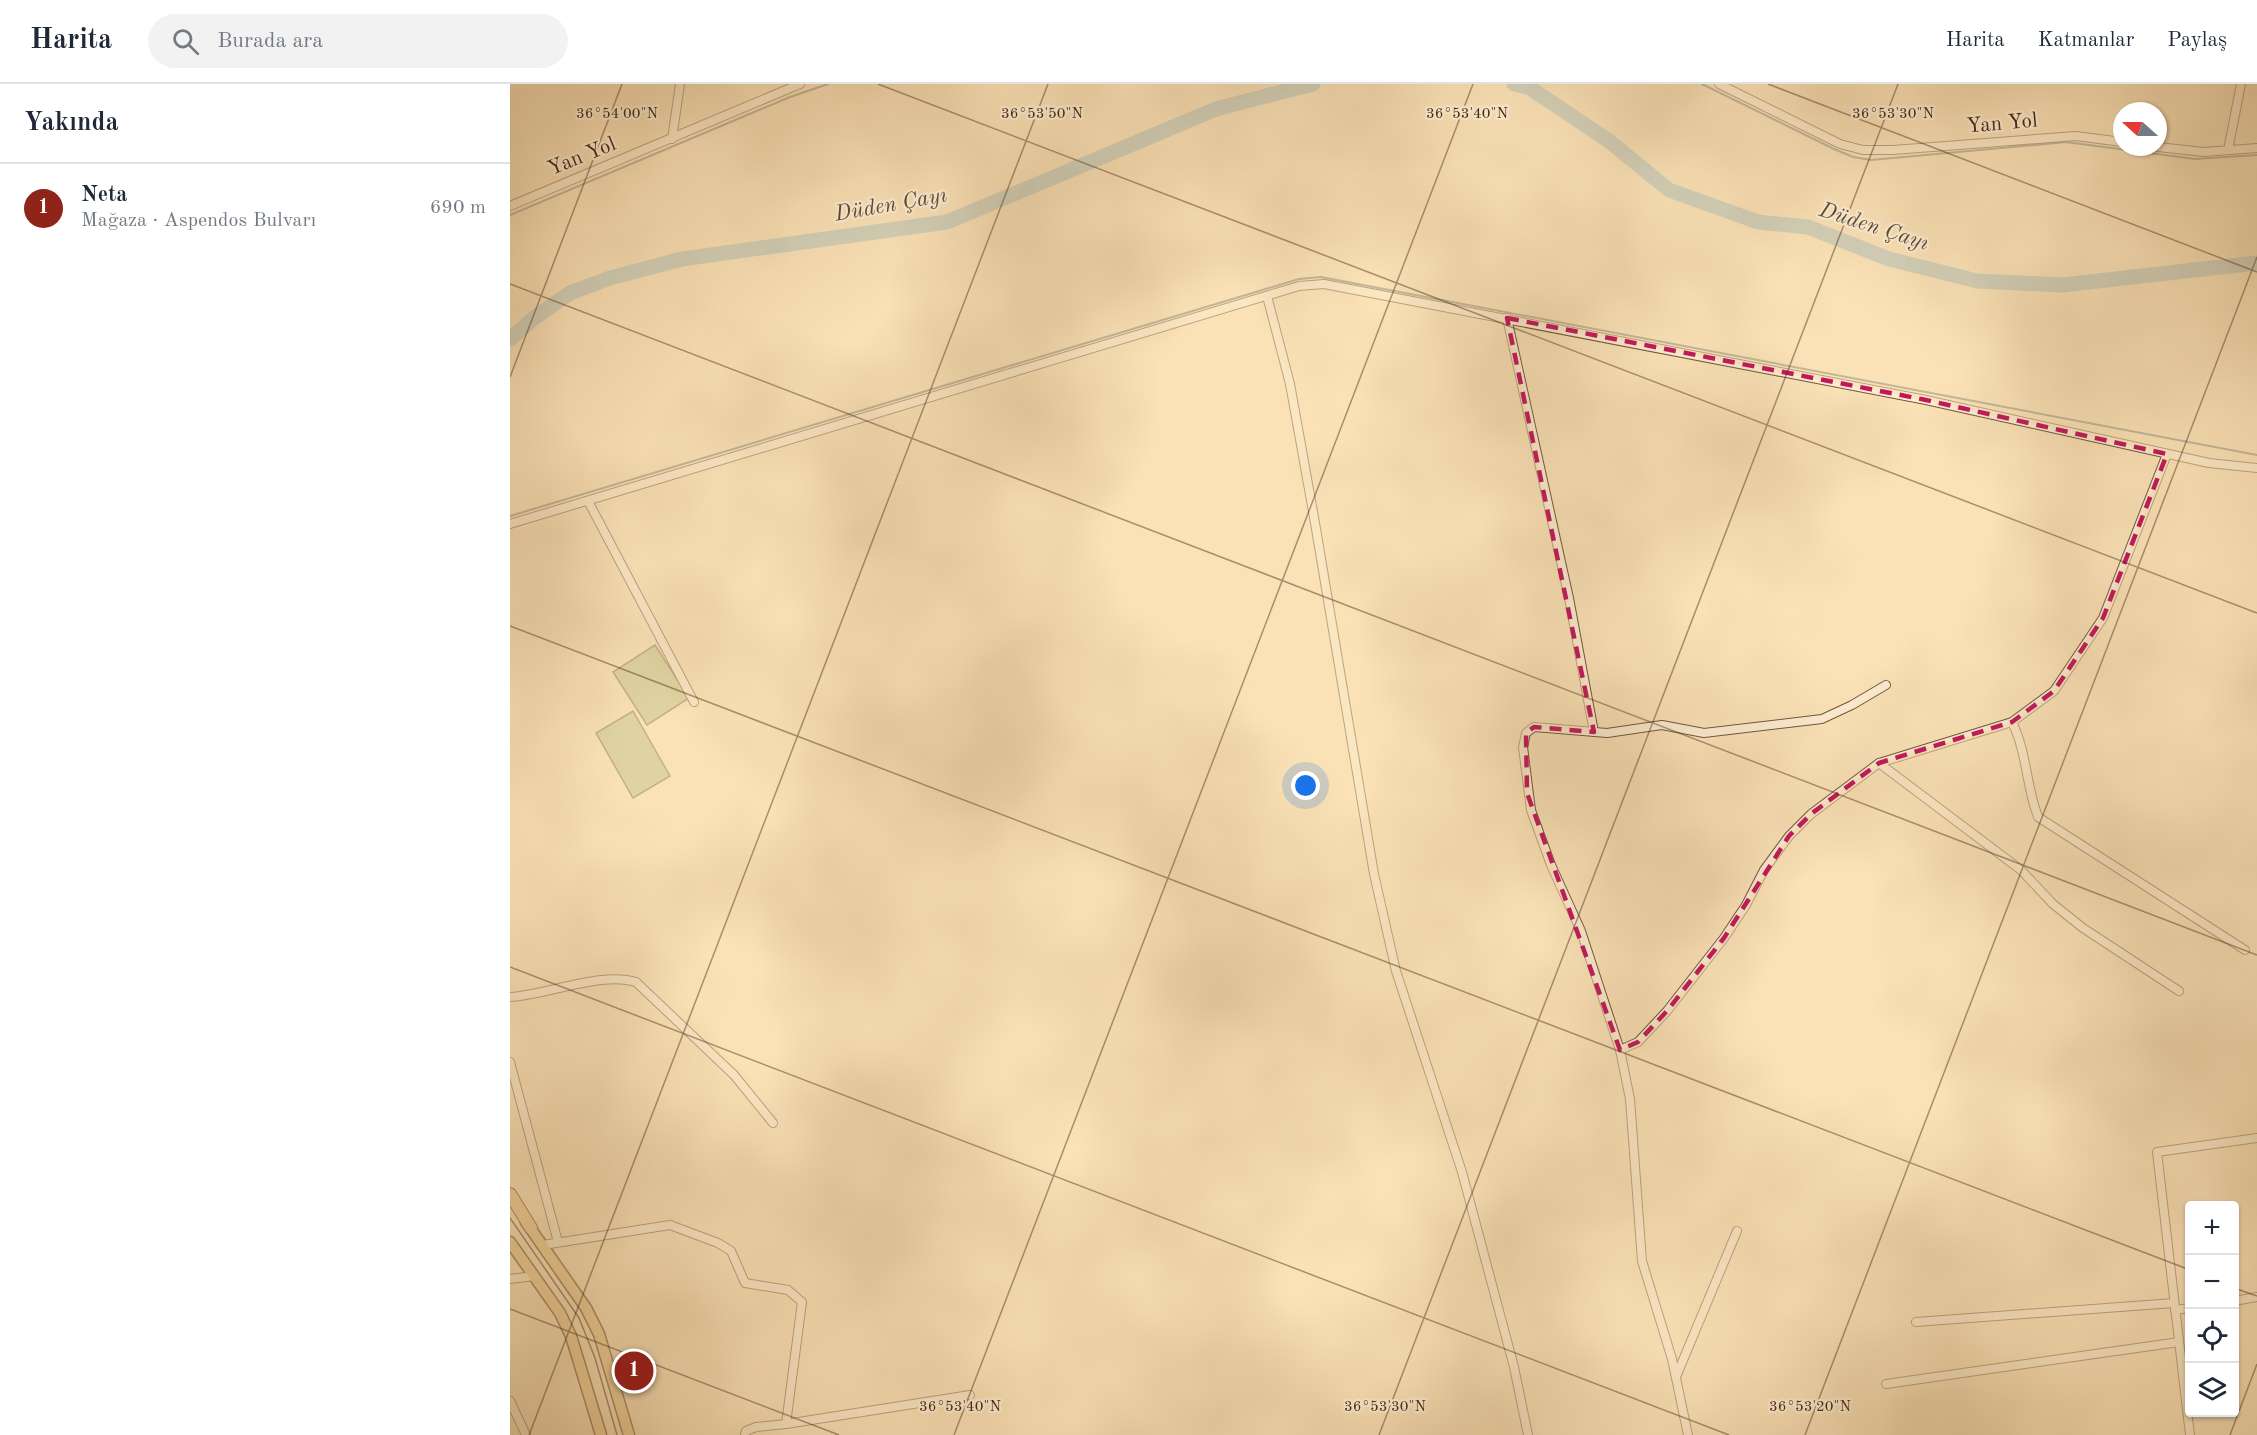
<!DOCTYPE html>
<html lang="tr">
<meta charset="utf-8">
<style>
body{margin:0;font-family:"Old Standard TT",serif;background:#f2f2f3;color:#1f2937}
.controls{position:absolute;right:18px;bottom:18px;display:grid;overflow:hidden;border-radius:6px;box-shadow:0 2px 4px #0004}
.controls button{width:54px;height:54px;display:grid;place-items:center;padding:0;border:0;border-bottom:2px solid #e0e1e3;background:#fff;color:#1f2937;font:30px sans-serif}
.compass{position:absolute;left:1603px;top:18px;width:54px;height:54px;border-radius:50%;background:#fff;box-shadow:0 2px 4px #0004;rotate:291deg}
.you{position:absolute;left:796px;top:702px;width:21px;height:21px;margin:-15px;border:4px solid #fff;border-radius:50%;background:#1a73e8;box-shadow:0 0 0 9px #1a73e833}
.badge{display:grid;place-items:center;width:39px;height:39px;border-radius:50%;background:#8f2418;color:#fff;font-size:20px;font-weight:700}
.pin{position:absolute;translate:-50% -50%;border:3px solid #fff;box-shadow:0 2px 6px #0006}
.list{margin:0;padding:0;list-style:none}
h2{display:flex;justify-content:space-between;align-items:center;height:78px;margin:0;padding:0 24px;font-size:26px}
h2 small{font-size:20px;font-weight:400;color:#747a83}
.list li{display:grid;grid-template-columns:39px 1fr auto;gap:18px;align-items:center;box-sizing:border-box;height:90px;padding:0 24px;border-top:2px solid #e0e1e3}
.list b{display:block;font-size:22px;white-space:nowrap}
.list p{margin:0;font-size:20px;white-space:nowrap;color:#747a83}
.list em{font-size:20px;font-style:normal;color:#747a83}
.icon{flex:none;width:33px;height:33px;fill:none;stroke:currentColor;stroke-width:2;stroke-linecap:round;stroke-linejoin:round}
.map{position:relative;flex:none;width:1747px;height:1351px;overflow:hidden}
header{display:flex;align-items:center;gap:36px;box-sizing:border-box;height:84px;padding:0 30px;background:#fff;border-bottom:2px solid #e0e1e3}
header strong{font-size:28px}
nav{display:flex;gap:33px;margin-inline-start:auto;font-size:21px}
.search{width:420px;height:54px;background:#f2f2f3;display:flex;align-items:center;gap:15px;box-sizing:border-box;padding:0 21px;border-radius:33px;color:#747a83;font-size:22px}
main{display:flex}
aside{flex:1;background:#fff}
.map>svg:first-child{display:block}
</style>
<header>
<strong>Harita</strong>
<div class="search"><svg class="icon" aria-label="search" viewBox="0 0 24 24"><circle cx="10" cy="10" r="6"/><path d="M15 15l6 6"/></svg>Burada ara</div>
<nav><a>Harita</a><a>Katmanlar</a><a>Paylaş</a></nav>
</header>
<main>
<aside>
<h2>Yakında<small></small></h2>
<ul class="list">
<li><span class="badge">1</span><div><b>Neta</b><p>Mağaza · Aspendos Bulvarı</p></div><em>690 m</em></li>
</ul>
</aside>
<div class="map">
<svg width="1747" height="1351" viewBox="0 0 1747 1351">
<rect width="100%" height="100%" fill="#fae1b6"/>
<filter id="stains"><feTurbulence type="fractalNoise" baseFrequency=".00333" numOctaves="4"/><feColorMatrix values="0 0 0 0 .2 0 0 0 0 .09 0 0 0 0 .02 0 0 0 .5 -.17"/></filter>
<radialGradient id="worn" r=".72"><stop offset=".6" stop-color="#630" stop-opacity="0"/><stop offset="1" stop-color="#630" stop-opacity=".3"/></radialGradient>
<g fill="#c2c18b" stroke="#84744e" stroke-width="1.5">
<path d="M145,561L179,614L137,641L103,588Z"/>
<path d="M123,627L160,692L123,714L86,649Z"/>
</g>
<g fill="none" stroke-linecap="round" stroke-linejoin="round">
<g stroke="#7f8076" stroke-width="2">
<path d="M1192,0L1324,65L1343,73L1361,76L1556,58L1685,75L1747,71"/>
<path d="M0,131L280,13L318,0"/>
<path d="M0,432L789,195L811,193L1747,371"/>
</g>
<g stroke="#a4bbba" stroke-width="15">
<path d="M1004,0L1020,4L1099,57L1159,106L1248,138L1298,143L1379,175L1467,197L1552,201L1747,179"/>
<path d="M0,255L24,234L60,209L100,194L172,175L437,138L706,25L803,0"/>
</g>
<defs>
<g id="minor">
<path d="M1209,0L1330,60L1353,66H1383L1566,52L1612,58"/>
<path d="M162,55L170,0"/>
<path d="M1648,63L1694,68L1747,64"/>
<path d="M1718,66L1731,0"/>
<path d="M0,122L290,0"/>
<path d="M757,212L780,300L804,433L864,790L886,887L952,1088L1004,1283L1018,1351"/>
<path d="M997,234L1059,514L1084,648"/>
<path d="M78,417L184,618"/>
<path d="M0,440L789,202L814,200L1416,316L1699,379L1747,384"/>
<path d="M1502,638C1517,668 1516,702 1528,733L1735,866"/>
<path d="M1369,679L1511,786L1543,820L1573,844L1669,907"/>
<path d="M0,913C37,911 92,887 126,898L224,991L263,1039"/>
<path d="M1110,966L1128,958L1157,927L1214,854L1236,821L1254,786L1279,752L1301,730L1369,679L1502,638L1544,607L1593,534L1657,370"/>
<path d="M0,978L48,1158"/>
<path d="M33,1161L160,1141L208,1159L221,1167L235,1199L278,1206L292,1218L276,1340L246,1343L236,1347L235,1351"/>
<path d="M0,1195L24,1192"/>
<path d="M1724,1217L1747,1213"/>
<path d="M1665,1226L1680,1224"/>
<path d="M1406,1238L1664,1219"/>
<path d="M1166,1293L1227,1147"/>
<path d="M1376,1300L1669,1258"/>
<path d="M0,1317L16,1351"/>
<path d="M276,1340L460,1311"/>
<path d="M1178,1351L1162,1275L1132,1177L1120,1015L1110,966L1071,847L1041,781L1021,726L1013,663L1016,649L1024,643L1097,649L1152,641L1194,649L1312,635L1342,621L1376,601"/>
<path d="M1680,1351L1647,1068L1747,1054"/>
</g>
<g id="major">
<path d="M16,1138L76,1224L89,1250L119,1351"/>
<path d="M0,1158L50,1229L61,1252L91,1351"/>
</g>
<path id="highway" d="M0,1110L21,1144"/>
</defs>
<use href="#minor" stroke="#74563a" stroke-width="10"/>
<use href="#major" stroke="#472810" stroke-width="13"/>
<use href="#highway" stroke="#472810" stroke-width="14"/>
<use href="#minor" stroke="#fcecd0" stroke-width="8"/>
<use href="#major" stroke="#edc07b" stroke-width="10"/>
<use href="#highway" stroke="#edc07b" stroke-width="12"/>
<path stroke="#472810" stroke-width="1.5" d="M0,1134L69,1234L85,1274L107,1351"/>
</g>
<path d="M0 0H1747V1351H0ZM997,234L1416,316L1657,370L1593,534L1544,607L1502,638L1369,679L1301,730L1279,752L1214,854L1157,927L1128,958L1110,966L1017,709L1016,649L1024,643L1084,648Z" fill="#fae1b6" fill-opacity=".55" fill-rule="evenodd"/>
<path fill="none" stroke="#c2185b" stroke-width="4.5" stroke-dasharray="12 8" stroke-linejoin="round" d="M997,234L1416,316L1657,370L1593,534L1544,607L1502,638L1369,679L1301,730L1279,752L1214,854L1157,927L1128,958L1110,966L1017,709L1016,649L1024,643L1084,648Z"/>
<path fill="none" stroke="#472810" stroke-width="1.5" stroke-opacity="0.45" d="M368,0L1747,529M1258,0L1747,188M0,200L1747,871M0,293L112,0M0,542L1680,1186M0,883L1219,1351M1724,1204L1747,1212M0,1225L329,1351M19,1351L538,0M444,1351L963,0M869,1351L1388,0M1295,1351L1747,173M1720,1351L1747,1280"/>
<g text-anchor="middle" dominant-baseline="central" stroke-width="4.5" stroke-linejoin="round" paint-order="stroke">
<g font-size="21" fill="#472810" stroke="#fcecd0">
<text transform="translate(1492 40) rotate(-5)">Yan Yol</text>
<text transform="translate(72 73) rotate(-22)">Yan Yol</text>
</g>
<g font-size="22" font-style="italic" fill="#5e4d3a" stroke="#fcecd0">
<text transform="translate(381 121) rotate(-10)">Düden Çayı</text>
<text transform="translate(1364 143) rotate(18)">Düden Çayı</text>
</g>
</g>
<g font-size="15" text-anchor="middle" fill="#472810" stroke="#fcecd0" stroke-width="4.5" stroke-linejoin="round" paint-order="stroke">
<text x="107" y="34">36°54'00"N</text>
<text x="532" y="34">36°53'50"N</text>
<text x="957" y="34">36°53'40"N</text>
<text x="1383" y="34">36°53'30"N</text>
<text x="450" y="1327">36°53'40"N</text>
<text x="875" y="1327">36°53'30"N</text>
<text x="1300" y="1327">36°53'20"N</text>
</g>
<rect width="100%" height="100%" filter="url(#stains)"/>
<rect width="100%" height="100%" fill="url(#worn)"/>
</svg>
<div class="controls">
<button>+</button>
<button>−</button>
<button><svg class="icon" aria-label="locate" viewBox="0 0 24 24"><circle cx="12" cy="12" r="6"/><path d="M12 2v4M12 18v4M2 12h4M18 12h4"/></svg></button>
<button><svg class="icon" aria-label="layers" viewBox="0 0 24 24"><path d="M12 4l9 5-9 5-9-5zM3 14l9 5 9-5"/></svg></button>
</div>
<svg class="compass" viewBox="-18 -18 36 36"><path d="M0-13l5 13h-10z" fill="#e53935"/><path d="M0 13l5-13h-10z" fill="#747a83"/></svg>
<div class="you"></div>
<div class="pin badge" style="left:124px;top:1287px">1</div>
</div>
</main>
